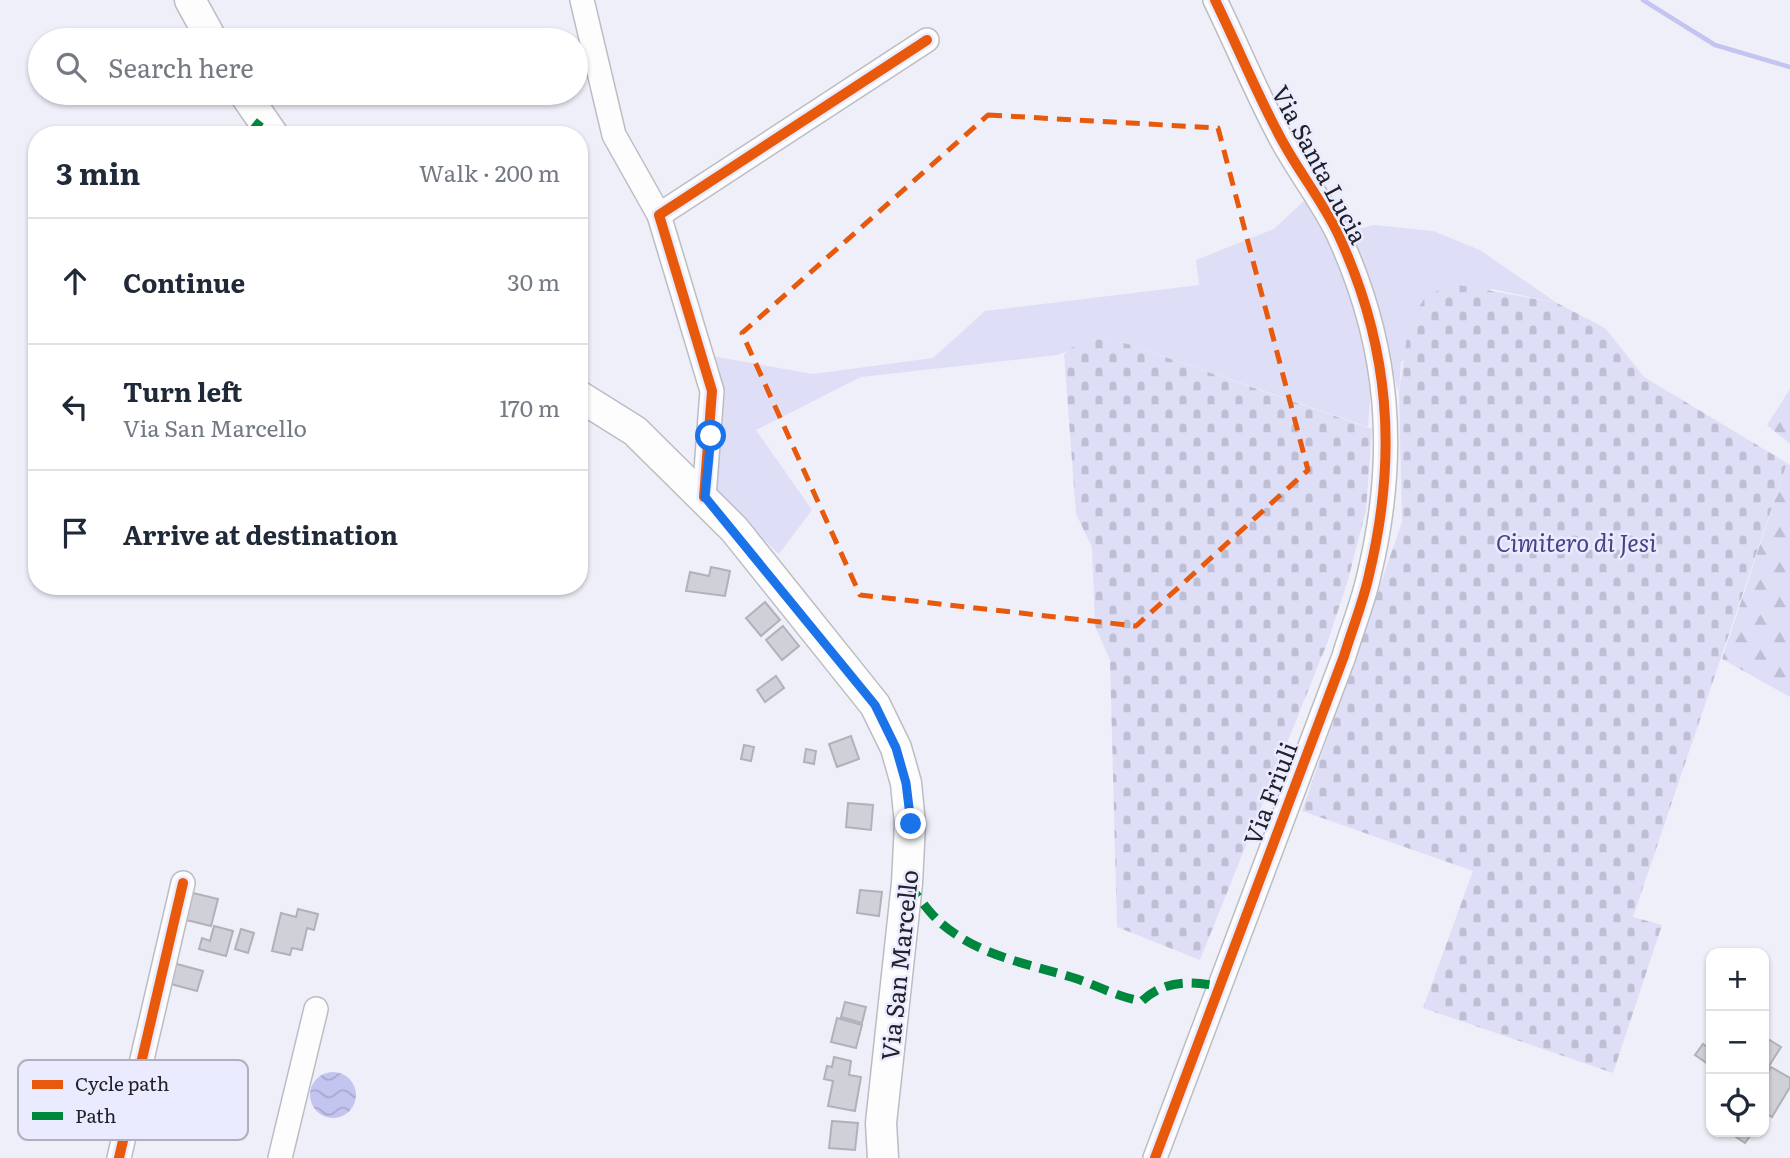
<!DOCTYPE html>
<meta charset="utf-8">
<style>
body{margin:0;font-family:Literata,serif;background:#f6f6f7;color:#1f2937}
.controls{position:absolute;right:21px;bottom:21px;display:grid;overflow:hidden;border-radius:14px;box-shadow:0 2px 5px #0004}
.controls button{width:63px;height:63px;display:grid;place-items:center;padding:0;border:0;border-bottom:2px solid #e0e1e3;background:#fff;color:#1f2937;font:35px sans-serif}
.stop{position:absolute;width:21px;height:21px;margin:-16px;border:5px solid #1a73e8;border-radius:50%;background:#fff}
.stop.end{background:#1a73e8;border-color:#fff;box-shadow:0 2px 7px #0008}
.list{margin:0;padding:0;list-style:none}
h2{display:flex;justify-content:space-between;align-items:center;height:91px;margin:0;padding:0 28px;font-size:30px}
h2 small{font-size:23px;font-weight:400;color:#747a83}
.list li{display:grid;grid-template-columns:46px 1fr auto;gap:21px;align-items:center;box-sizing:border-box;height:126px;padding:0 28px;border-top:2px solid #e0e1e3}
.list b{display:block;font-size:26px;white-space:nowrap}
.list p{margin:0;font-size:23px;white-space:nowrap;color:#747a83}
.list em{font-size:23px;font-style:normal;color:#747a83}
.icon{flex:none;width:38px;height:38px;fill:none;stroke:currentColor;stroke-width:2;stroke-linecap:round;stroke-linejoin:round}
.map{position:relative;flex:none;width:1790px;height:1158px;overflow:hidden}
.search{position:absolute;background:#fff;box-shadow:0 2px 5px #0004;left:28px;top:28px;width:560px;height:77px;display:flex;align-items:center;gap:18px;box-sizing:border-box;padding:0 24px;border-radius:38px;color:#747a83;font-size:26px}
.panel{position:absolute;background:#fff;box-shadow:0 2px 5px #0004;left:28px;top:126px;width:560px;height:469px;border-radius:28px}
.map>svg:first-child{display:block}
</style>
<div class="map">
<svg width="1790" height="1158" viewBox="0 0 1790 1158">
<defs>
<pattern id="forest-firs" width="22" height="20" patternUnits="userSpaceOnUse" patternTransform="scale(1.75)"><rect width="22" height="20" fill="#dedff7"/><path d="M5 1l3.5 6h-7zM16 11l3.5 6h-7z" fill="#bebfd4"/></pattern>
<pattern id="cemetery-stones" width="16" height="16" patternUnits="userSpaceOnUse" patternTransform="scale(1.75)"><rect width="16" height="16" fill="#dedff7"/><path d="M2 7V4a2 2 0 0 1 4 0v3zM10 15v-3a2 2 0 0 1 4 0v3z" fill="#bebfd4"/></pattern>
<pattern id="water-waves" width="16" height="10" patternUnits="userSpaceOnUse" patternTransform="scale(1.75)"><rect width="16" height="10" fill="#c4c4f0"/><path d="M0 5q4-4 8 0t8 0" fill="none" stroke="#a8a8ce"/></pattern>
</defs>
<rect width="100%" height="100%" fill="#efeffa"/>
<g fill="#dedff7">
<path d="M1305,200L1349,274L1373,361L1368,427L1128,344L1099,338L1058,355L861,377L756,430L812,510L779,554L710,489L712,356L813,374L933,358L985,311L1199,285L1196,260L1274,229Z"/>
<path d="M1374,225L1433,231L1480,250L1557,303L1492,289L1401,362L1399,392L1372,305L1342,233Z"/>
</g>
<g fill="url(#forest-firs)">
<path d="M1790,389V444L1767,425Z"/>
<path d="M1787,463L1790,465V697L1722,659Z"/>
</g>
<g fill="url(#cemetery-stones)">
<path d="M1453,284L1557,303L1605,328L1644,377L1787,463L1633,917L1662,925L1613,1073L1423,1008L1473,871L1302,811L1402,522L1399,392L1409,323L1426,296Z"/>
<path d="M1099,338L1128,344L1372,429L1366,510L1348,580L1328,641L1200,960L1117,927L1110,660L1095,626L1092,547L1076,514L1064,354L1071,348Z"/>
</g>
<circle fill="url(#water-waves)" cx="333" cy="1095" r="23"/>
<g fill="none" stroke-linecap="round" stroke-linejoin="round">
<path stroke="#c4c4f0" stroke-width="4.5" d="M1643,0L1715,45L1790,67"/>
</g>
<g fill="#cfd0d8" stroke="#b1b1b9" stroke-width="2">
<path d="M711,567L730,571L725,596L686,591L690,572L709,576Z"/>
<path d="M765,602L780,620L761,636L746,618Z"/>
<path d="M783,626L799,646L782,660L766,640Z"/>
<path d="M776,676L784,688L765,702L757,690Z"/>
<path d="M851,736L859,759L837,767L829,744Z"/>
<path d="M744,745L754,747L751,761L741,759Z"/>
<path d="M806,749L816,751L814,764L804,762Z"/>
<path d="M848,803L873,805L871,830L846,827Z"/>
<path d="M860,890L882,892L879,916L857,913Z"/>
<path d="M189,892L218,899L211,926L182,919Z"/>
<path d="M298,909L318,914L314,930L307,928L302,950L292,948L290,955L272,951L281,913L296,917Z"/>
<path d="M214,926L233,931L226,956L199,949L202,938L210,941Z"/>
<path d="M241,929L254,933L248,953L235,949Z"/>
<path d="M173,963L203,971L197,991L167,983Z"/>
<path d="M845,1002L866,1007L862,1023L841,1017Z"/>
<path d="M837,1018L862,1025L856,1048L831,1042Z"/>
<path d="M1768,1039L1781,1047L1769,1066L1764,1062V1046Z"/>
<path d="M1703,1044L1711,1050V1066L1695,1055Z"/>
<path d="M834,1057L851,1061L849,1075L861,1077L855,1111L828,1106L833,1081L824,1079L827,1066L832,1067Z"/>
<path d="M1771,1067L1790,1078V1087L1772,1117L1764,1112V1079Z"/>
<path d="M832,1121L858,1123L855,1150L829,1148Z"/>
<path d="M1729,1132H1753L1745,1143Z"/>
</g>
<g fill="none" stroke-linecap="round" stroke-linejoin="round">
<defs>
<g id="minor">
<path d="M582,0L614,135L659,215"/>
<path d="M704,497L712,391L659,215L927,40"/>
<path d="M119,1158L183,883"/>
<path d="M280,1158L316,1009"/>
<path d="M1155,1158L1344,656C1352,629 1363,603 1369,575C1398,455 1390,346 1338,234C1321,198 1294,166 1276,129C1254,87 1236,43 1215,0"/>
</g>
<g id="major">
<path d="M190,0L212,40"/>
<path d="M244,93L273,135"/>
<path d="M579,396L635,431L734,529L875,705L896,748L906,783L910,824L907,883L881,1123L883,1158"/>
</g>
</defs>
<use href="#minor" stroke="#bcbcc4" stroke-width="26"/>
<use href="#major" stroke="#bcbcc4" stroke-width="33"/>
<use href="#minor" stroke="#fdfdfe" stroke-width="23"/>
<use href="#major" stroke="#fdfdfe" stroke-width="30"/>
<g stroke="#00873e" stroke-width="9" stroke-dasharray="18 9" stroke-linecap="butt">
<path d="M249,135L262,119"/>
<path d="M907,883C918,896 929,913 942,924C980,956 1025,963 1071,977C1095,984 1116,997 1142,1001C1165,980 1189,981 1218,986"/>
</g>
<defs>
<g id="cycleway">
<path d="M704,497L712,391L659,215L927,40"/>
<path d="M119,1158L183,883"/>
<path d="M1155,1158L1344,656C1352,629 1363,603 1369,575C1398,455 1390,346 1338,234C1321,198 1294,166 1276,129C1254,87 1236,43 1215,0"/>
</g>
</defs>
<use href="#cycleway" stroke="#eaebff" stroke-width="15"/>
<use href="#cycleway" stroke="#e8590c" stroke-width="10"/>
</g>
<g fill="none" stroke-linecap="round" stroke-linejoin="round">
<path stroke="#1a73e8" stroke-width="9" d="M711,436L705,497L875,705L896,748L906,783L911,824"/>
</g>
<path fill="none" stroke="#e8590c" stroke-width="5" stroke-dasharray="14 9" stroke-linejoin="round" d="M988,115L1218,128L1308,470L1136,626L860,595L742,333Z"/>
<g text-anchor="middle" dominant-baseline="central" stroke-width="5" stroke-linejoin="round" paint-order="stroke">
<g font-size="24" fill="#212229" stroke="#eaebff">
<text transform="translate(1321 164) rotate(62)">Via Santa Lucia</text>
<text transform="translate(1269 793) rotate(-69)">Via Friuli</text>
<text transform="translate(898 965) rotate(-84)">Via San Marcello</text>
</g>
<g font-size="24" font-style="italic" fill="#474287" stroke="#eaebff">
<text x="1576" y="541">Cimitero di Jesi</text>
</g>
</g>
<rect x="18" y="1060" width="230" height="80" rx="10" fill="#eaebff" stroke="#aeafbf" stroke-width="2"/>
<rect x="32" y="1080" width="31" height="9" fill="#e8590c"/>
<rect x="32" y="1112" width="31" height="8" fill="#00873e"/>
<g font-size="19" fill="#212229">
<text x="75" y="1091">Cycle path</text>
<text x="75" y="1123">Path</text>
</g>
</svg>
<div class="controls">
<button>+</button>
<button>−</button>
<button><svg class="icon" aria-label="locate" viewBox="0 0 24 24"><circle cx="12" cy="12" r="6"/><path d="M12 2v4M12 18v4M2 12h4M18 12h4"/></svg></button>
</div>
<div class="stop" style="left:711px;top:436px"></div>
<div class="stop end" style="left:911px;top:824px"></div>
<div class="search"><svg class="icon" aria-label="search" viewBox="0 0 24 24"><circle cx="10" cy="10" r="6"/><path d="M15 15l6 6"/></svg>Search here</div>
<section class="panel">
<h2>3 min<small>Walk · 200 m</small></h2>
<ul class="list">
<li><svg class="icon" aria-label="ahead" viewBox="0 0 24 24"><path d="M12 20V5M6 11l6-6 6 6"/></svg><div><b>Continue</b></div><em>30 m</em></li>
<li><svg class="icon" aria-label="left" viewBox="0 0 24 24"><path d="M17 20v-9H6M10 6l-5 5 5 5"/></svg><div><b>Turn left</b><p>Via San Marcello</p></div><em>170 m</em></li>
<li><svg class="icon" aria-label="arrive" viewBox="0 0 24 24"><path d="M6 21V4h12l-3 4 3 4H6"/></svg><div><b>Arrive at destination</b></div></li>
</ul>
</section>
</div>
